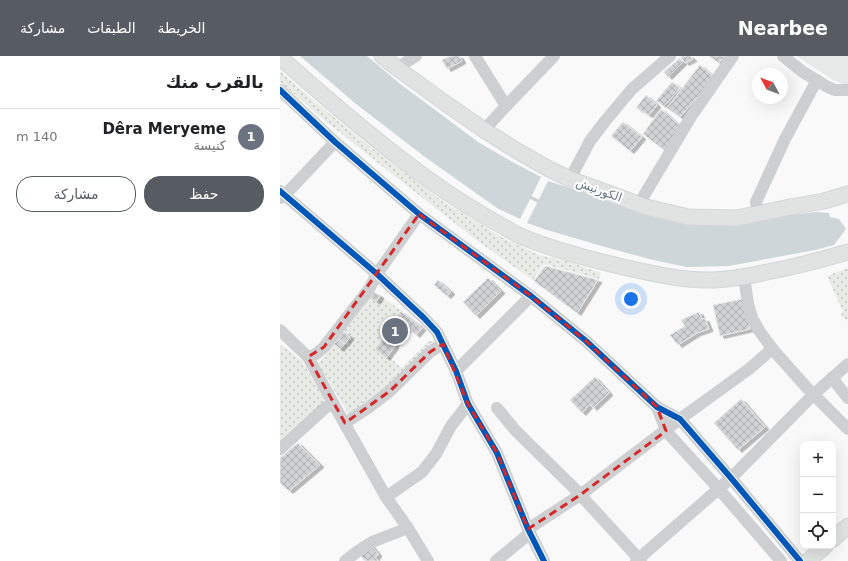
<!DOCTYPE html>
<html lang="ar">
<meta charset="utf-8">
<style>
body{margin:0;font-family:"DejaVu Sans","Noto Naskh Arabic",sans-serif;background:#f6f6f6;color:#202124;direction:rtl}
.controls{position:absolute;right:12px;bottom:12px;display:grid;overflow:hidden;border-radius:8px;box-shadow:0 4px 16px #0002}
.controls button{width:36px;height:36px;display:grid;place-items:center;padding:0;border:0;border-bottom:1px solid #e0e0e0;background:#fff;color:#202124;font:20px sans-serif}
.compass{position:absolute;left:472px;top:12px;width:36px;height:36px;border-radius:50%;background:#fff;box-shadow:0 4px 16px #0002;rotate:311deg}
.you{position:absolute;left:351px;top:243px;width:14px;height:14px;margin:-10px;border:3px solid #fff;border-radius:50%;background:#1a73e8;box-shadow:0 0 0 6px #1a73e833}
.badge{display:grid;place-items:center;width:26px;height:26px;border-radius:50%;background:#565c61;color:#fff;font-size:13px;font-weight:700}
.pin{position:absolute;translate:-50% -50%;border:2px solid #fff;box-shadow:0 1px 4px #0006}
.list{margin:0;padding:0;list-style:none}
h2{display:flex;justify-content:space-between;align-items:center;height:52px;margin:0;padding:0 16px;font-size:17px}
h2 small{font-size:13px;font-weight:400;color:#757577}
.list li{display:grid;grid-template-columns:26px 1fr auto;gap:12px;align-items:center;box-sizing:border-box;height:56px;padding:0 16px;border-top:1px solid #e0e0e0}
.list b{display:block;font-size:15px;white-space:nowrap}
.list p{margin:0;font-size:13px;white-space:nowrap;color:#757577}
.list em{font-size:13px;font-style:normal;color:#757577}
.actions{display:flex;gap:8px;padding:12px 16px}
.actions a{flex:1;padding:9px 0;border:1px solid #565c61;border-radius:16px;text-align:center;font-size:14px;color:#565c61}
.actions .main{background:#565c61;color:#fff}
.icon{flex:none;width:22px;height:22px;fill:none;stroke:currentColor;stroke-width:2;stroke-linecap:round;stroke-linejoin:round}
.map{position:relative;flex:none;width:568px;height:505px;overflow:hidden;direction:ltr}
header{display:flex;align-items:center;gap:24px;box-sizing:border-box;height:56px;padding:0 20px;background:#565c61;color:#fff}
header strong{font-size:19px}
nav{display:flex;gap:22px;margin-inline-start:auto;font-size:14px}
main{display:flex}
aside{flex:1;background:#fff}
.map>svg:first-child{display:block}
</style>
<header>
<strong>Nearbee</strong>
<nav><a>الخريطة</a><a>الطبقات</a><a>مشاركة</a></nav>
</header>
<main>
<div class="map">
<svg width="568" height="505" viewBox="0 0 568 505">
<defs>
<pattern id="grass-dots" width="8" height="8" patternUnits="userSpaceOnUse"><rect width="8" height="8" fill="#e8ebe6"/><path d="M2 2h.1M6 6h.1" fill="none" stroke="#c0c3c0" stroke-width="1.8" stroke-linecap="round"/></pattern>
<pattern id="building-cross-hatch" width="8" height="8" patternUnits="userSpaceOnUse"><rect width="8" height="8" fill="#d0d2d3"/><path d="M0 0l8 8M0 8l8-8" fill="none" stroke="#acafb1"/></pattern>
<filter id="shadow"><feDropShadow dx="4" dy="2.5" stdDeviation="0" flood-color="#0004"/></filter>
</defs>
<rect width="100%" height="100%" fill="#f9f9f9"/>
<path fill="#e8e9e9" d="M516,0H568V28H563L553,24Z"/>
<g fill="url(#grass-dots)">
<path d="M0,15L32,43L88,89L161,144L223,182L260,199L290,206L321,217L319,223L264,208L253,224L199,186L112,118L43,63L0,26Z"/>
<path d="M568,212V265L561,259L563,256L547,220Z"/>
<path d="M94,235L143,271L142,272L121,256L101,280L104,282L106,302L108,300L122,312L149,285H156L111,331L70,360L38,308Z"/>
<path d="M0,289L7,293L22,305L44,342V350L0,389Z"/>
</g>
<g fill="#ced6d9">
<path d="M20,0H87L119,27L198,86L227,103L261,121L240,163L217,152L145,101L76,48Z"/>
<path d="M268,125L387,164L428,169L459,168L494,161L535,156L549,157L550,161L559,163L566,173L554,189L535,194L449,210L407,211L373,204L325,191L267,174L247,167Z"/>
</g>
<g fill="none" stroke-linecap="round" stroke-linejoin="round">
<path stroke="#ced6d9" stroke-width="3.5" d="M248,140L262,147"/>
</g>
<g fill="url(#building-cross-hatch)" stroke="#e8e8e8" filter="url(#shadow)">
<path d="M171,0H179L182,5L167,13L162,4Z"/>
<path d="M402,0H410L413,3L405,7L401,1Z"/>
<path d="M429,0H449L446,6L442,3L439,7Z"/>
<path d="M400,2L403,6L388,21L384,16Z"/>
<path d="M420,9L434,21L400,61L387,52Z"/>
<path d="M392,26L400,32L384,50L376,45Z"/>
<path d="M366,39L377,49L369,59L356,52Z"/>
<path d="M381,53L401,71L385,95L363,78Z"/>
<path d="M343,66L362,81L350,95L331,80Z"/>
<path d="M265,210L318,224L297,257L254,225Z"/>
<path d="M208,222L221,235L196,260L183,246Z"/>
<path d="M158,224L171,236L167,240L154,229Z"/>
<path d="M94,236L100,240L96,246L90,241Z"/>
<path d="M463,243L470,273L440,280L433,249Z"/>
<path d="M121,255L142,272L136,279L128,272L114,289L115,290L106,302L95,293L104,282L101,280Z"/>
<path d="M419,256L422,263H425L429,273L417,277L398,289L390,279L405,270L401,264Z"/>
<path d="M64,276L70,281L65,288L58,282Z"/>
<path d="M58,283L64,288L60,293L54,288Z"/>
<path d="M315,321L329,337L313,352L310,348L302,357L290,344Z"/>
<path d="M461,343L485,371L458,394L434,367Z"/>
<path d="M18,387L40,409L9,435L0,427V402Z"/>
<path d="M90,488L98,498L95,502L99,505H85L79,498Z"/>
</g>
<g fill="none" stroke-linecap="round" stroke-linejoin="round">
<defs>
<g id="major">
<path d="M102,0L117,12L165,47L204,74L239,96L269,113L290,123L366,151L408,161L457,162L510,151L544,145L568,138"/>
<path d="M0,1C41,38 82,73 125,106C153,128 182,147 213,165C221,169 229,174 238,179C270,193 305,202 339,210C370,217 402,225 433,224C452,223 470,220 487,216C514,211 541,204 568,196"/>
<path d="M553,483L568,470"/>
<path d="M528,505L545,490"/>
</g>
</defs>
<use href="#major" stroke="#d5d6d7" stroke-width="17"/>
<g stroke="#cecfd0" stroke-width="12">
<path d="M195,0L226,50"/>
<path d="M503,0L523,16L546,30L555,34H568"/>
<path d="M117,12L136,0"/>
<path d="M0,34L55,86L139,158L251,240L306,285L377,351L400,363L451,422L520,505"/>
<path d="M204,74L226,50L274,0"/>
<path d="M290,123L310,85L326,64L352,33L390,0"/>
<path d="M0,135L97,218L144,262L157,276L176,315L188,348L217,397L248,473L264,505"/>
<path d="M0,142L5,139L55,86"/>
<path d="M359,148L412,59L453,0"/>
<path d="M478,158L476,146L505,83L537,24"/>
<path d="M464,221L468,248L472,262L480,276L495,296L528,333L568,373"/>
<path d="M0,274L28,301L53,347L106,441L128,472L148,505"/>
<path d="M28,301L36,298L44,291L89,233L97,218L139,158"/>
<path d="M176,315L251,240"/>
<path d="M552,322L568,342"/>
<path d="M377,351L386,375L438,432L501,505"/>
<path d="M217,352L236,375L295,433L361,505"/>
<path d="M65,367L88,352L110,335L150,296L163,288"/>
<path d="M0,393L45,352L53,347"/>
<path d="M106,441L142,416L156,398L171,370L188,348"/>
<path d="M248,473L300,439L400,363L469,313L492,293"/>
<path d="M65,505L78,495L92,486L128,472"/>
<path d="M216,505L250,477"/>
<path d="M356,505L451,422L534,338L568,308"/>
</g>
<use href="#major" stroke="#e1e2e2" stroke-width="15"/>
<defs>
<g id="cycleway">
<path d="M0,34L55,86L139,158L251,240L306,285L377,351L400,363L451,422L520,505"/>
<path d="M0,135L97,218L144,262L157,276L176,315L188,348L217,397L248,473L264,505"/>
</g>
</defs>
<use href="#cycleway" stroke="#fff" stroke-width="8"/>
<use href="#cycleway" stroke="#0057b8" stroke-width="6"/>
</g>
<path fill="none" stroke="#d62828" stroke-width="3" stroke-dasharray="8 5" stroke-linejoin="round" d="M139,158L251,240L306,285L377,351L386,375L300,439L248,473L217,397L188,348L163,288L150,296L110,335L65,367L28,301L44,291Z"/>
<g text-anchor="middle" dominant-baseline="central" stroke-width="4" stroke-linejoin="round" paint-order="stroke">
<g font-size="12" fill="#657683" stroke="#fff">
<text transform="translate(319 134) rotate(20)">الكورنيش</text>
</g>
</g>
</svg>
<div class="controls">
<button>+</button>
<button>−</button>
<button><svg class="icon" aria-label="locate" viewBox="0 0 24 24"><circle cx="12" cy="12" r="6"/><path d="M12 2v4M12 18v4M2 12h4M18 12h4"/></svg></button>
</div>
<svg class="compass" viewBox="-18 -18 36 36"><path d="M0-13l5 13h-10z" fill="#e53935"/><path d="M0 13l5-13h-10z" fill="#757577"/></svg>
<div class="you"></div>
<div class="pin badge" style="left:115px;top:275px;background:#6b7280">1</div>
</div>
<aside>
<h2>بالقرب منك<small></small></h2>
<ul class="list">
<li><span class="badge" style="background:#6b7280">1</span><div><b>Dêra Meryeme</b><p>كنيسة</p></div><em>140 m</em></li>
</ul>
<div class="actions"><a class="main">حفظ</a><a>مشاركة</a></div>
</aside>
</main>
